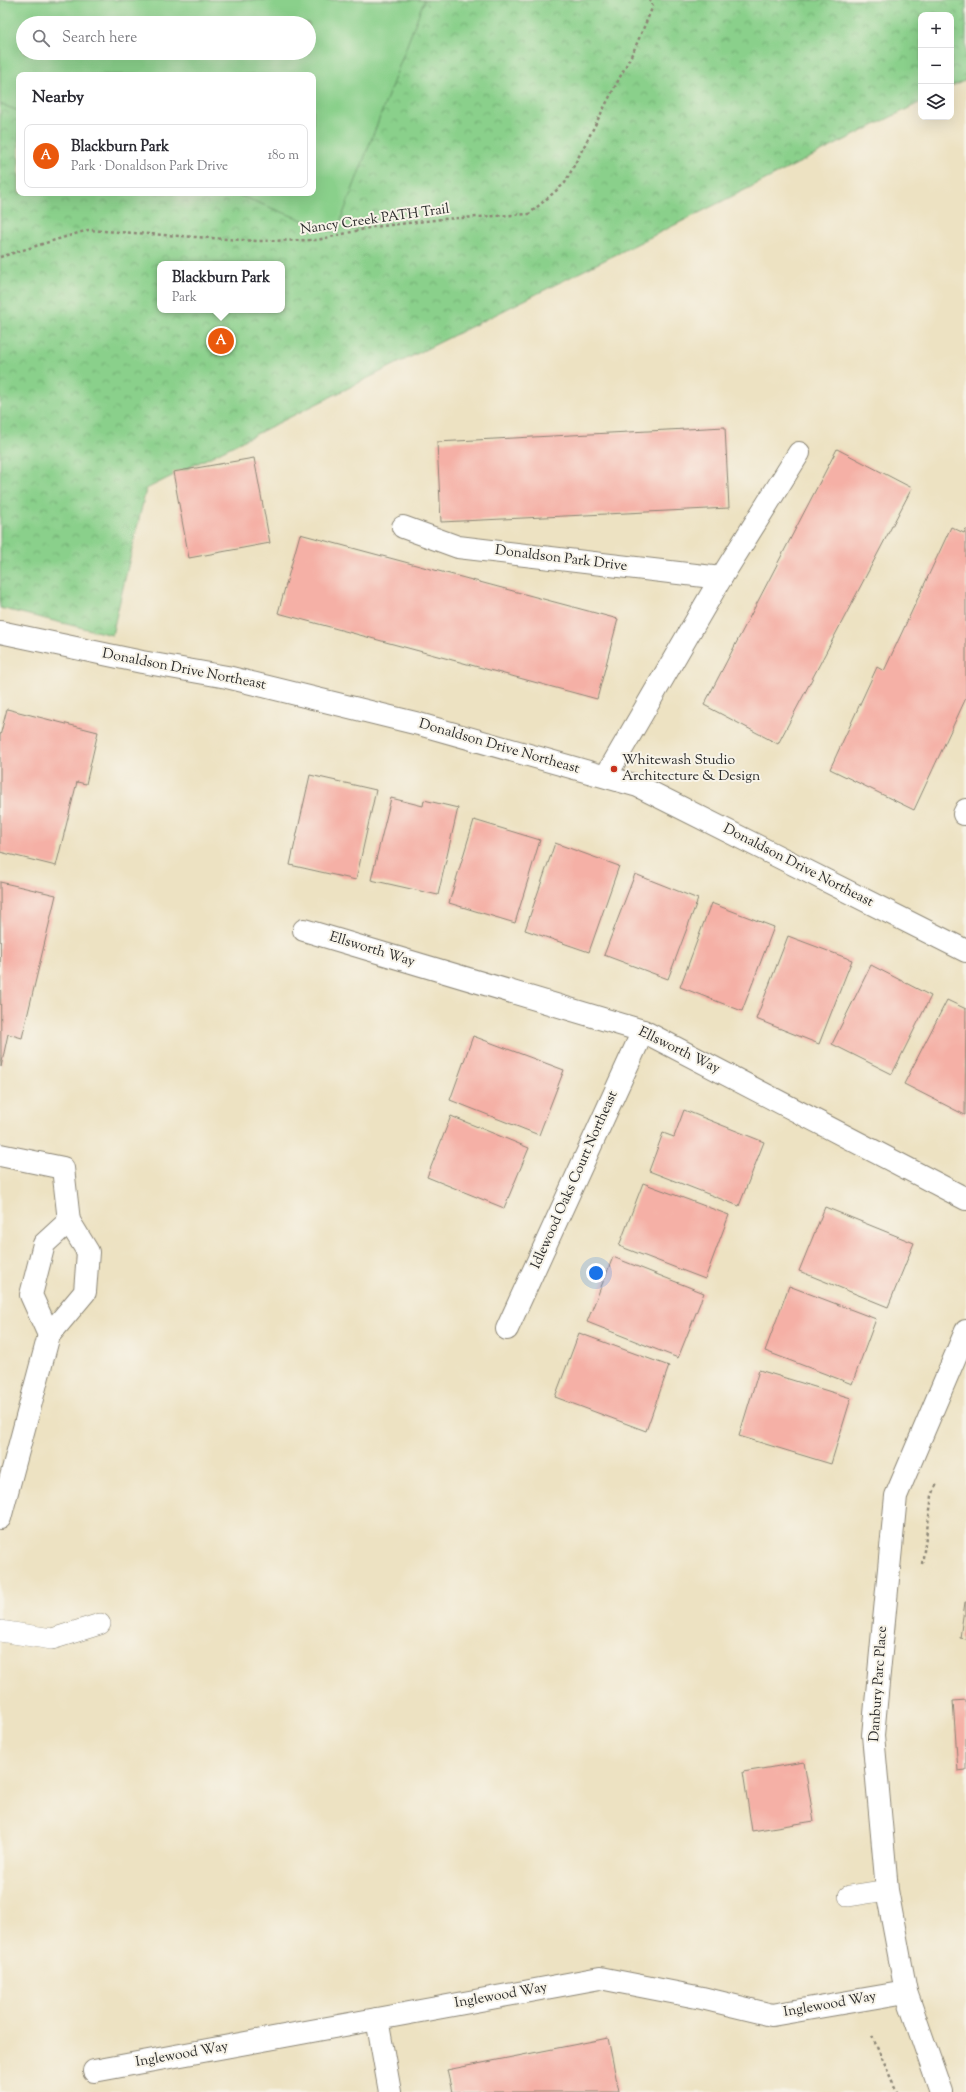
<!DOCTYPE html>
<meta charset="utf-8">
<style>
body{margin:0;font-family:"Sorts Mill Goudy",serif;background:#f2f2f3;color:#2b2b33}
.controls{position:absolute;right:12px;top:12px;display:grid;overflow:hidden;border-radius:8px;box-shadow:0 4px 16px #0002}
.controls button{width:36px;height:36px;display:grid;place-items:center;padding:0;border:0;border-bottom:1px solid #e1e1e2;background:#fff;color:#2b2b33;font:20px sans-serif}
.you{position:absolute;left:596px;top:1273px;width:14px;height:14px;margin:-10px;border:3px solid #fff;border-radius:50%;background:#1a73e8;box-shadow:0 0 0 6px #1a73e833}
.badge{display:grid;place-items:center;width:26px;height:26px;border-radius:50%;background:#ea580c;color:#fff;font-size:13px;font-weight:700}
.pin{position:absolute;translate:-50% -50%;border:2px solid #fff;box-shadow:0 1px 4px #0006}
.popup{position:absolute;left:157px;top:261px;width:128px;height:52px;box-sizing:border-box;display:grid;place-content:center;border-radius:8px;background:#fff;filter:drop-shadow(0 1px 3px #0005);font-size:13px;white-space:nowrap;color:#7c7c81}
.popup b{font-size:15px;color:#2b2b33}
.popup::after{content:'';position:absolute;left:50%;top:100%;margin-left:-8px;border:8px solid transparent;border-top-color:#fff}
.list{margin:0;padding:0;list-style:none}
h2{display:flex;justify-content:space-between;align-items:center;height:52px;margin:0;padding:0 16px;font-size:17px}
h2 small{font-size:13px;font-weight:400;color:#7c7c81}
.list li{display:grid;grid-template-columns:26px 1fr auto;gap:12px;align-items:center;box-sizing:border-box;height:64px;margin:0 8px 8px;padding:0 8px;border:1px solid #e1e1e2;border-radius:8px}
.list b{display:block;font-size:15px;white-space:nowrap}
.list p{margin:0;font-size:13px;white-space:nowrap;color:#7c7c81}
.list em{font-size:13px;font-style:normal;color:#7c7c81}
.icon{flex:none;width:22px;height:22px;fill:none;stroke:currentColor;stroke-width:2;stroke-linecap:round;stroke-linejoin:round}
.map{position:relative;flex:none;width:966px;height:2092px;overflow:hidden}
.search{position:absolute;background:#fff;box-shadow:0 4px 16px #0002;left:16px;top:16px;width:300px;height:44px;display:flex;align-items:center;gap:10px;box-sizing:border-box;padding:0 14px;border-radius:22px;color:#7c7c81;font-size:15px}
.panel{position:absolute;background:#fff;box-shadow:0 4px 16px #0002;left:16px;top:72px;width:300px;height:124px;border-radius:8px}
.map>svg:first-child{display:block}
</style>
<div class="map">
<svg width="966" height="2092" viewBox="0 0 966 2092">
<defs>
<pattern id="park-crowns" width="20" height="18" patternUnits="userSpaceOnUse"><rect width="20" height="18" fill="#8ad08b"/><path d="M2 6a3 3 0 1 1 6 0M12 15a3 3 0 1 1 6 0" fill="none" stroke="#71a972"/></pattern>
</defs>
<rect width="100%" height="100%" fill="#f7f3e8"/>
<filter id="ink" filterUnits="userSpaceOnUse"><feTurbulence type="fractalNoise" baseFrequency=".025" numOctaves="2"/><feDisplacementMap in="SourceGraphic" scale="8" xChannelSelector="R" yChannelSelector="G"/><feConvolveMatrix kernelMatrix="1 2 1 2 8 2 1 2 1" color-interpolation-filters="sRGB"/></filter>
<filter id="wash" filterUnits="userSpaceOnUse"><feTurbulence type="fractalNoise" baseFrequency=".012" numOctaves="4" result="noise"/><feDisplacementMap in="SourceGraphic" scale="16" xChannelSelector="R" yChannelSelector="G"/><feGaussianBlur stdDeviation="0.9" result="paint"/><feColorMatrix in="noise" values="0 0 0 0 0 0 0 0 0 0 0 0 0 0 0 0 0 1.4 0 .05"/><feComposite in="paint" operator="in"/></filter>
<g filter="url(#wash)">
<rect width="100%" height="100%" fill="#ede2c2"/>
<path fill="url(#park-crowns)" stroke="#5a7e5b" fill-rule="evenodd" d="M0,0H966V80L951,87V15H921V102L146,489L112,635L0,608ZM23,23H309V53H23ZM19,75H313V193H19ZM160,264H282V310H160Z"/>
<path fill="#8ad08b" stroke="#5a7e5b" fill-rule="evenodd" d="M0,0H424L336,233L233,193H313V75H19V111L0,104ZM23,23H309V53H23Z"/>
<g id="blocks">
<g fill="#f5b0a6">
<path d="M725,427L729,508L441,522L437,442Z"/>
<path d="M837,449L912,488L778,744L704,705Z"/>
<path d="M254,458L270,543L189,558L173,472Z"/>
<path d="M951,527L964,533L966,529V698L914,810L830,769L877,667L884,671Z"/>
<path d="M300,534L618,619L597,699L278,613Z"/>
<path d="M7,709L98,732L86,784L77,782L56,866L0,852V736Z"/>
<path d="M310,775L376,790L356,880L290,865Z"/>
<path d="M391,798L423,806L424,800L458,808L438,895L371,880Z"/>
<path d="M474,820L540,840L515,923L449,903Z"/>
<path d="M555,843L619,866L589,952L525,930Z"/>
<path d="M635,874L698,899L668,979L604,955Z"/>
<path d="M0,882L56,895L22,1038L8,1034L1,1067Z"/>
<path d="M711,903L774,927L742,1011L680,987Z"/>
<path d="M788,936L852,960L819,1044L756,1019Z"/>
<path d="M871,965L931,996L892,1074L832,1044Z"/>
<path d="M947,1000L966,1009L965,1115L904,1084Z"/>
<path d="M473,1036L564,1070L539,1135L450,1100Z"/>
<path d="M684,1110L764,1142L739,1206L649,1171L663,1133L674,1137Z"/>
<path d="M451,1116L529,1148L504,1208L427,1177Z"/>
<path d="M643,1183L729,1215L705,1279L619,1246Z"/>
<path d="M825,1207L914,1243L888,1307L799,1271Z"/>
<path d="M613,1257L704,1293L678,1358L587,1322Z"/>
<path d="M789,1286L876,1319L852,1384L765,1351Z"/>
<path d="M579,1333L669,1366L646,1431L555,1397Z"/>
<path d="M759,1370L851,1398L831,1464L739,1436Z"/>
<path d="M965,1602H966V1639L960,1638Z"/>
<path d="M966,1700V1770L958,1771L953,1701Z"/>
<path d="M804,1762L814,1821L752,1831L743,1772Z"/>
<path d="M608,2038L619,2092H452L447,2070Z"/>
</g>
</g>
</g>
<g filter="url(#ink)">
<use href="#blocks" fill-opacity="0" stroke="#8c8676" stroke-width="1"/>
<g fill="none" stroke-linecap="round" stroke-linejoin="round">
<defs>
<g id="lane">
<path d="M0,1631L52,1639L100,1624"/>
<path d="M849,1896L887,1890"/>
</g>
<g id="street">
<path d="M403,527L458,547L721,578"/>
<path d="M0,632L142,662L227,677L419,724L638,786L966,951"/>
<path d="M606,776L721,578L799,453"/>
<path d="M964,814L966,810"/>
<path d="M304,930L643,1031L966,1199"/>
<path d="M0,1155L63,1168L69,1221L88,1252L85,1292L49,1335L0,1518"/>
<path d="M507,1329L643,1031"/>
<path d="M49,1335L31,1295L44,1244L69,1221"/>
<path d="M377,2019L390,2092"/>
<path d="M94,2071L600,1978L702,1998L772,2015L906,1992"/>
<path d="M941,2092L906,1992L887,1890L873,1735L896,1496L966,1331"/>
</g>
</defs>
<use href="#lane" stroke="#8c8676" stroke-width="22"/>
<use href="#street" stroke="#8c8676" stroke-width="24"/>
<g stroke="#8c8676" stroke-width="2.5" stroke-dasharray="3 3" stroke-linecap="butt">
<path d="M0,257L88,230L257,241L317,240L373,227L443,219L529,214L565,183L634,50L653,6L650,0"/>
<path d="M922,1564L932,1496L937,1483"/>
<path d="M872,2036L897,2092"/>
</g>
<use href="#lane" stroke="#fff" stroke-width="21"/>
<use href="#street" stroke="#fff" stroke-width="22"/>
</g>
</g>
<circle fill="#c8321e" stroke="#f7f3e8" stroke-width="1.5" cx="614" cy="769" r="4"/>
<g text-anchor="middle" dominant-baseline="central" stroke-width="4" stroke-linejoin="round" paint-order="stroke">
<g font-size="14" fill="#2b2b2b" stroke="#f7f3e8">
<text transform="translate(375 220) rotate(-8)">Nancy Creek PATH Trail</text>
<text transform="translate(561 559) rotate(7)">Donaldson Park Drive</text>
<text transform="translate(184 670) rotate(11)">Donaldson Drive Northeast</text>
<text transform="translate(499 747) rotate(16)">Donaldson Drive Northeast</text>
<text transform="translate(798 866) rotate(27)">Donaldson Drive Northeast</text>
<text transform="translate(372 950) rotate(17)">Ellsworth Way</text>
<text transform="translate(679 1051) rotate(26)">Ellsworth Way</text>
<text transform="translate(575 1180) rotate(-66)">Idlewood Oaks Court Northeast</text>
<text transform="translate(879 1684) rotate(-86)">Danbury Parc Place</text>
<text transform="translate(501 1996) rotate(-10)">Inglewood Way</text>
<text transform="translate(830 2005) rotate(-10)">Inglewood Way</text>
<text transform="translate(182 2055) rotate(-10)">Inglewood Way</text>
</g>
<g font-size="14" fill="#2b2b2b" stroke="#f7f3e8" text-anchor="start">
<text x="622" y="761">Whitewash Studio<tspan x="622" dy="16">Architecture &amp; Design</tspan></text>
</g>
</g>
</svg>
<div class="controls">
<button>+</button>
<button>−</button>
<button><svg class="icon" aria-label="layers" viewBox="0 0 24 24"><path d="M12 4l9 5-9 5-9-5zM3 14l9 5 9-5"/></svg></button>
</div>
<div class="you"></div>
<div class="pin badge" style="left:221px;top:341px">A</div>
<div class="popup"><b>Blackburn Park</b>Park</div>
<div class="search"><svg class="icon" aria-label="search" viewBox="0 0 24 24"><circle cx="10" cy="10" r="6"/><path d="M15 15l6 6"/></svg>Search here</div>
<section class="panel">
<h2>Nearby<small></small></h2>
<ul class="list">
<li><span class="badge">A</span><div><b>Blackburn Park</b><p>Park · Donaldson Park Drive</p></div><em>180 m</em></li>
</ul>
</section>
</div>
